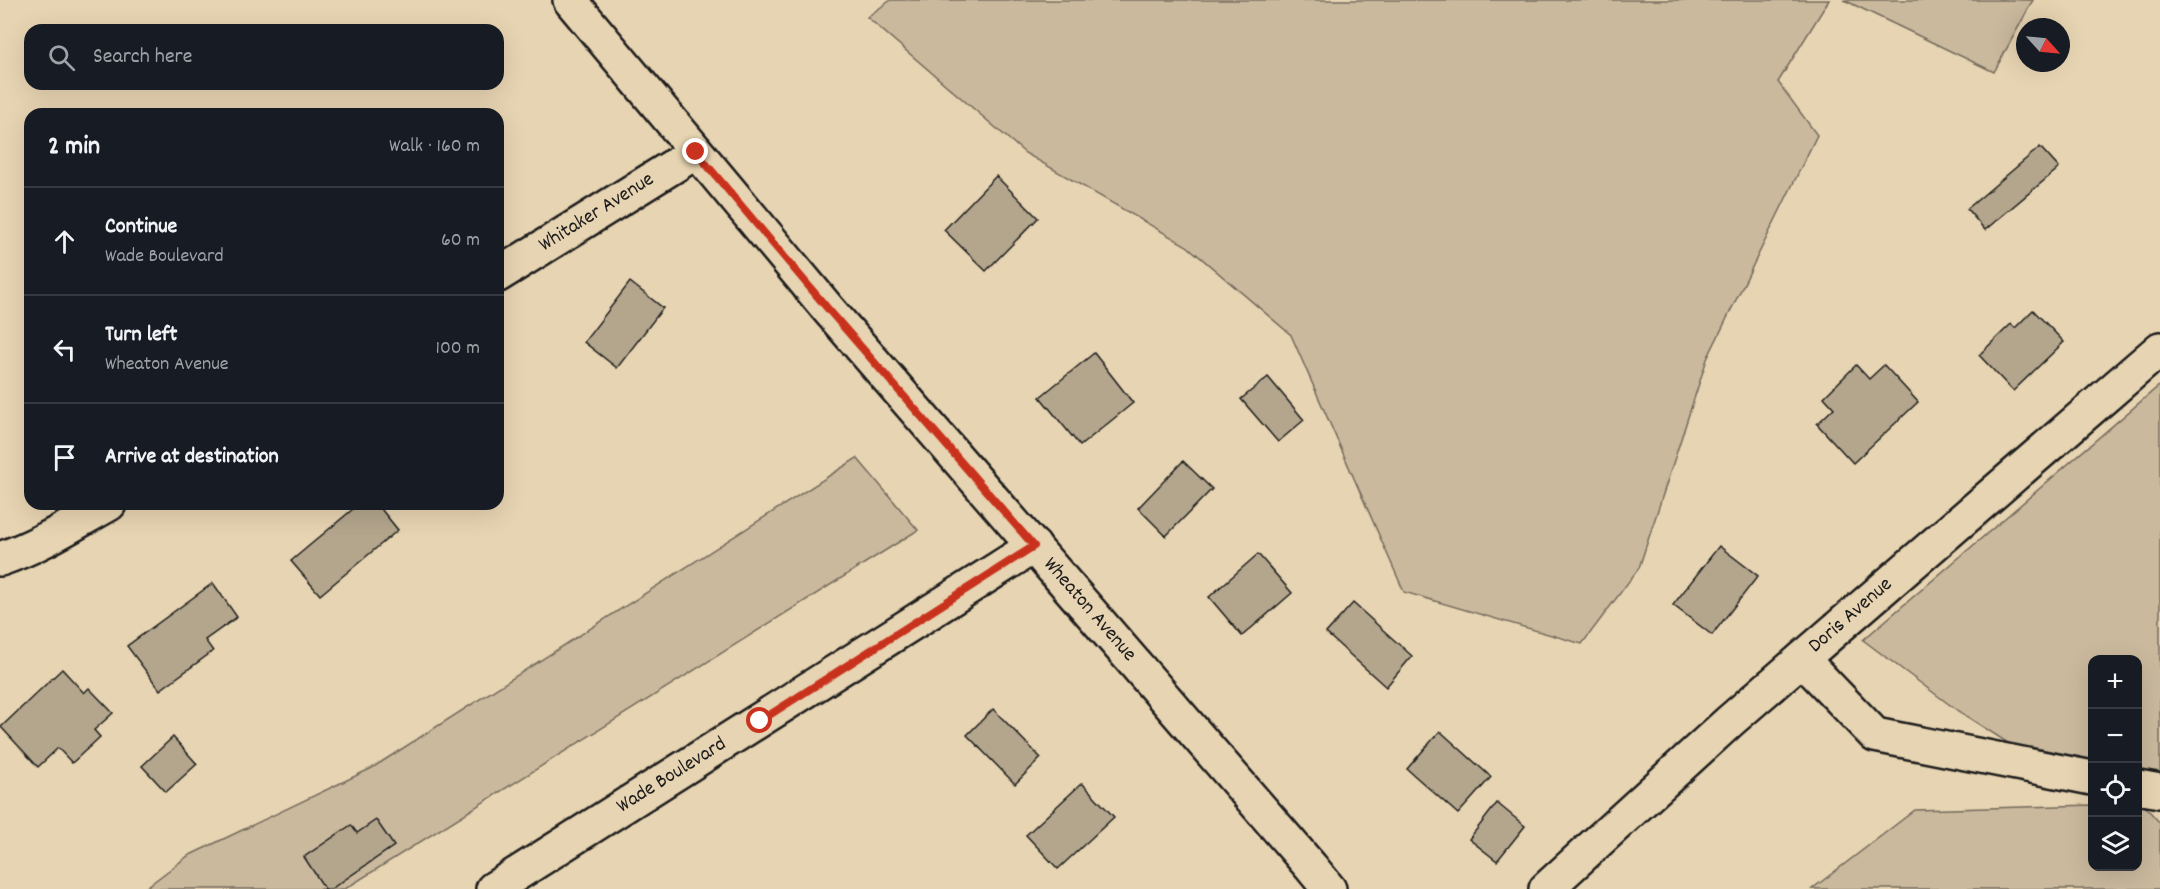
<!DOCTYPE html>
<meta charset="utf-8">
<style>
body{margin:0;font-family:Dekko,sans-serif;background:#20242c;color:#f1f3f6}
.controls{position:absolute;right:18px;bottom:18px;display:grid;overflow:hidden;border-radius:12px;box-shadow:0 6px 24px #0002}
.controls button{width:54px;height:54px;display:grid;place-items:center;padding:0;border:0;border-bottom:2px solid #363941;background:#171b24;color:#f1f3f6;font:30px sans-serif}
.compass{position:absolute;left:2016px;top:18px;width:54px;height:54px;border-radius:50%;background:#171b24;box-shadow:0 6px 24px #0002;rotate:117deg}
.stop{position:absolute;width:18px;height:18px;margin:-14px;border:4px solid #c8321e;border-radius:50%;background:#fff}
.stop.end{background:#c8321e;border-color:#fff;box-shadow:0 2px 6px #0008}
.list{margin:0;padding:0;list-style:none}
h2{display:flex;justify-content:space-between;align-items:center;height:78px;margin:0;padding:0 24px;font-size:26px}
h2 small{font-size:20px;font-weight:400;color:#9ea1a6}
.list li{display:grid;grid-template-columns:39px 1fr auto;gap:18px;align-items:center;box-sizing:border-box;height:108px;padding:0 24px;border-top:2px solid #363941}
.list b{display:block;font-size:22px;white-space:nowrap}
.list p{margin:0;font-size:20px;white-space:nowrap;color:#9ea1a6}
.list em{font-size:20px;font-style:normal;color:#9ea1a6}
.icon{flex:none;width:33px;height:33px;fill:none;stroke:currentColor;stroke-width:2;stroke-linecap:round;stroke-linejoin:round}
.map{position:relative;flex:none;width:2160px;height:889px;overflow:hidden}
.search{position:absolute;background:#171b24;box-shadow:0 6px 24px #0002;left:24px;top:24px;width:480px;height:66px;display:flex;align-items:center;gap:15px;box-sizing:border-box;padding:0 21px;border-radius:18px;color:#9ea1a6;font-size:22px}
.panel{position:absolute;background:#171b24;box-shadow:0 6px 24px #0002;left:24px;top:108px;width:480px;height:402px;border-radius:18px}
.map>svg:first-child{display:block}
</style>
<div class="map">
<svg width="2160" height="889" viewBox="0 0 2160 889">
<rect width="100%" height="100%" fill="#e7d4b2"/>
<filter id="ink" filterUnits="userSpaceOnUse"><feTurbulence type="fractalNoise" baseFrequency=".0167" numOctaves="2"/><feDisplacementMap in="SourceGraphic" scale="12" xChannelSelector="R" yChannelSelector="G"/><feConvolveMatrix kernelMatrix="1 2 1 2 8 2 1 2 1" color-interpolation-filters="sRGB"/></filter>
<g filter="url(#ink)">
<g fill="#cab99d" stroke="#736a5c" stroke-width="1.5">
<path d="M891,0H1829L1778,82L1817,135L1707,359L1639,568L1582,644L1404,592L1291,335L1187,246L1025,153L867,17Z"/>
<path d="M1844,0H2033L1994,72Z"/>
<path d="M2160,385V772L2138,769V660H2092V762L2019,750L1958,711L1863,640Z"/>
<path d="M857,458L918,530L345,889H144L188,856L372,768Z"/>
<path d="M2138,803H2142L2160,823V889H1812L1915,810L2092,805V866H2138Z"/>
</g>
<g fill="#b4a68d" stroke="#1c1c1c" stroke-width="1.5">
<path d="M2040,147L2059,168L1985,230L1967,209Z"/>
<path d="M996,176L1038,218L986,271L944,230Z"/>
<path d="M630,282L663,308L617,368L584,342Z"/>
<path d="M2033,310L2064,342L2013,391L1979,355L2011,324L2015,328Z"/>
<path d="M1094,353L1133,403L1080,446L1040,397Z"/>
<path d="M1856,365L1869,379L1884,365L1918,402L1853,463L1817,424L1834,408L1824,397Z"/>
<path d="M1268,377L1304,420L1278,442L1241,399Z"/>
<path d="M1183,461L1212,489L1166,536L1138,508Z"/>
<path d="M359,504H377L398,530L320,595L291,561Z"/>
<path d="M1719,546L1758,576L1712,635L1673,605Z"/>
<path d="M1258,554L1292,593L1242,636L1209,597Z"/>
<path d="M213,583L237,617L205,640L213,651L160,690L127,646Z"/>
<path d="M1353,603L1412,656L1386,687L1326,633Z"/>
<path d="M62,669L84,693L89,688L113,713L94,730L100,737L72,763L58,748L38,767L1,727Z"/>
<path d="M993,709L1041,758L1015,784L967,735Z"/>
<path d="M1440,731L1491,777L1458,814L1407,769Z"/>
<path d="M173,737L197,764L166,792L142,766Z"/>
<path d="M1082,783L1114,817L1058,869L1026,835Z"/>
<path d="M1497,803L1525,826L1497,861L1469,839Z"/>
<path d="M376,820L394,846L331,889H325L304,857L351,825L357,833Z"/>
</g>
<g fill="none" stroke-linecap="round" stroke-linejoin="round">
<defs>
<g id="minor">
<path d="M498,275L696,152"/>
<path d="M0,559C39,546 73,524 109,504"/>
<path d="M1802,659L1875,735L2092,778"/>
<path d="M2138,787L2160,791"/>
<path d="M1546,889L1730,721L2160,349"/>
</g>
<g id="major">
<path d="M570,0L828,309L1311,867L1329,889"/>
<path d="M493,889L1034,546"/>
</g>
</defs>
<use href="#minor" stroke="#1c1c1c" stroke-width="38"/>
<use href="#major" stroke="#1c1c1c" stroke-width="38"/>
<use href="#minor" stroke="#e7d4b2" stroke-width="33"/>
<use href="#major" stroke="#e7d4b2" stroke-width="33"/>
</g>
</g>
<g fill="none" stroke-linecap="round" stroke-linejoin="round" filter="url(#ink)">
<path stroke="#c8321e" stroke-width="8" d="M696,152L828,309L1034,546L760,721"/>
</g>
<g text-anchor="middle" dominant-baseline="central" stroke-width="4.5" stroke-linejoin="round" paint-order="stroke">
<g font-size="21" fill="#1c1c1c" stroke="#e7d4b2">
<text transform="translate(597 213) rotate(-32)">Whitaker Avenue</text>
<text transform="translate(1089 610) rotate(49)">Wheaton Avenue</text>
<text transform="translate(1851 616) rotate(-41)">Doris Avenue</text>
<text transform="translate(672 776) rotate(-32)">Wade Boulevard</text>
</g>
</g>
</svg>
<div class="controls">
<button>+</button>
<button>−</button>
<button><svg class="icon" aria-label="locate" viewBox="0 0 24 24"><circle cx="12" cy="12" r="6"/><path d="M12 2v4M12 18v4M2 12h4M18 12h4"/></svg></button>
<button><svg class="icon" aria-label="layers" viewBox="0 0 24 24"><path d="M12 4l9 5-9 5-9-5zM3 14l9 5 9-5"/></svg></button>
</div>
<svg class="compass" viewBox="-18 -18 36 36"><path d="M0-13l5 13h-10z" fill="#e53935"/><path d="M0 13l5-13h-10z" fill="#9ea1a6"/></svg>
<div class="stop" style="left:760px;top:721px"></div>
<div class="stop end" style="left:696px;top:152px"></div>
<div class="search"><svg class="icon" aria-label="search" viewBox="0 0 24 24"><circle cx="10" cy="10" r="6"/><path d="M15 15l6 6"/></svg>Search here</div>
<section class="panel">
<h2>2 min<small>Walk · 160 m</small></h2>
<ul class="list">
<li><svg class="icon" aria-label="ahead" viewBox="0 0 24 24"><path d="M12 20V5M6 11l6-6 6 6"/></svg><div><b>Continue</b><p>Wade Boulevard</p></div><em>60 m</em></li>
<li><svg class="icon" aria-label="left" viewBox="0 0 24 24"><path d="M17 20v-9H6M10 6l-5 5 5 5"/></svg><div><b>Turn left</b><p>Wheaton Avenue</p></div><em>100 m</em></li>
<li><svg class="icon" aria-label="arrive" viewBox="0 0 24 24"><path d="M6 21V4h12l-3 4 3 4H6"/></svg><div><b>Arrive at destination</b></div></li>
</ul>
</section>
</div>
